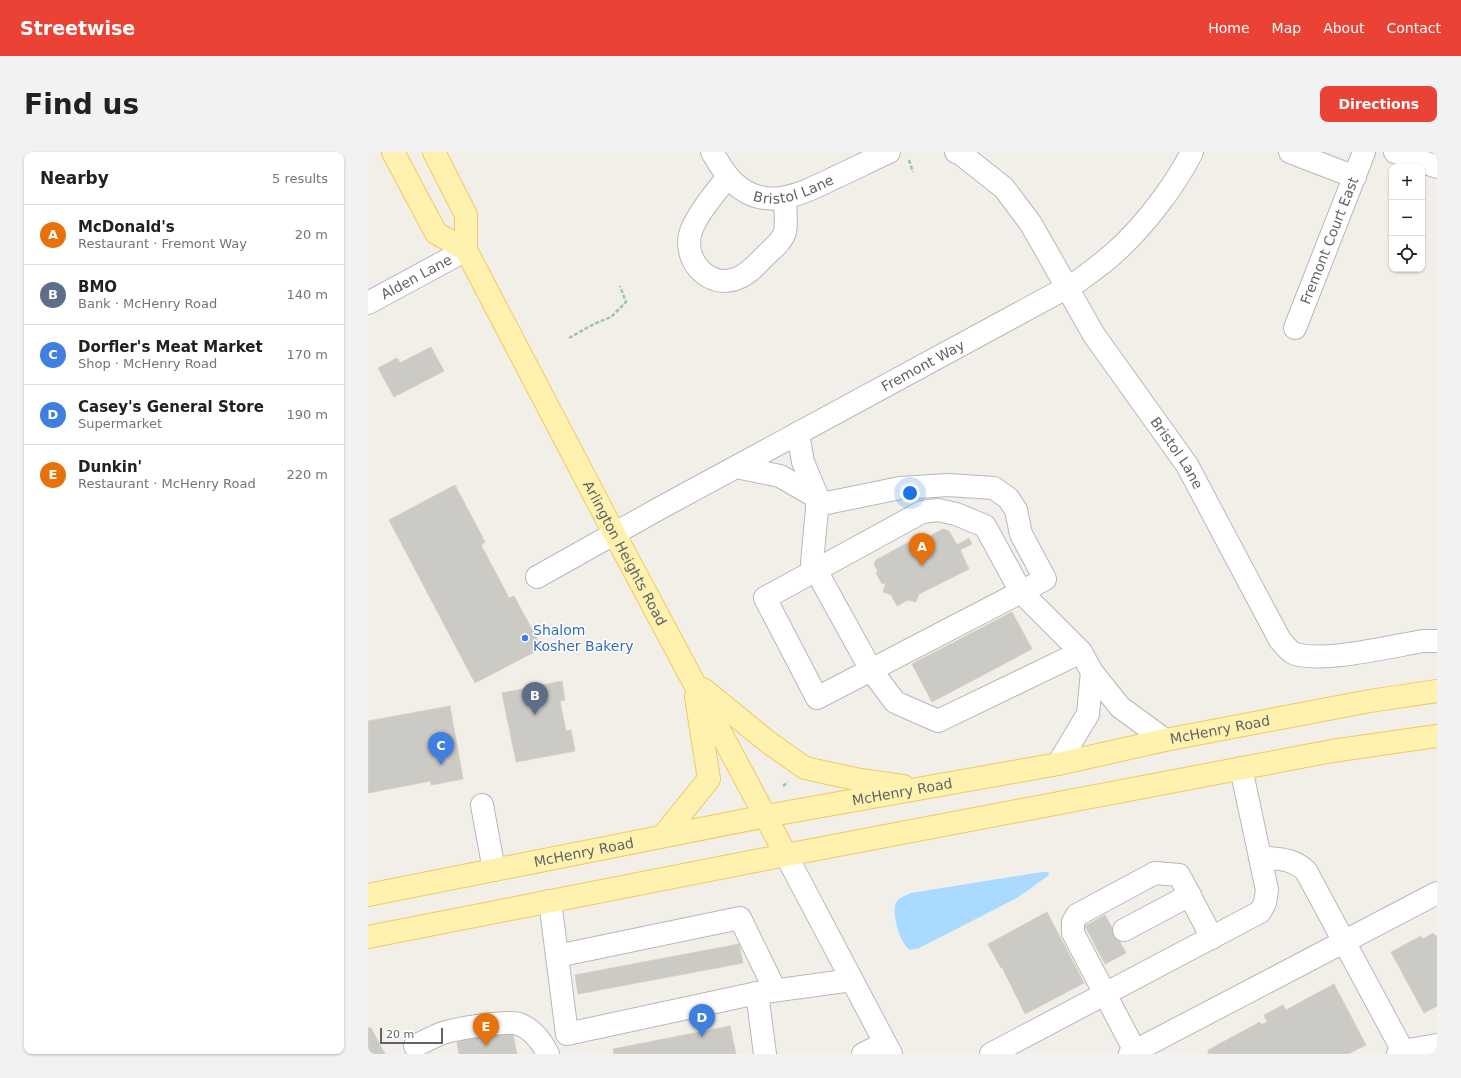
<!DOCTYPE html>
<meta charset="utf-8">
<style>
body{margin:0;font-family:"DejaVu Sans",sans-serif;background:#f2f2f2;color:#202124}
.controls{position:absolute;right:12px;top:12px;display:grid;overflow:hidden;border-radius:8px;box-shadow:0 1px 3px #0004}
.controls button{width:36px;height:36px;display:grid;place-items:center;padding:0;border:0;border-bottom:1px solid #e0e0e0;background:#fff;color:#202124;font:20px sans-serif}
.scale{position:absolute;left:12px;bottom:10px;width:63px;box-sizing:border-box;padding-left:4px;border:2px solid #5f6368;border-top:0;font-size:11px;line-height:14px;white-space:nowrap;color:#5f6368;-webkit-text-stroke:3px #fff;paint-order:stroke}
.you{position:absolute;left:542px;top:341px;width:14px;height:14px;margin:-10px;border:3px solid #fff;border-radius:50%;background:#1a73e8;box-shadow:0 0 0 6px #1a73e833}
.badge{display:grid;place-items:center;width:26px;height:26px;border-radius:50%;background:#ea4335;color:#fff;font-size:13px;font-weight:700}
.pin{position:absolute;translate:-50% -33px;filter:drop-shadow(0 1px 2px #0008)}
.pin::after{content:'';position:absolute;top:21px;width:14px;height:12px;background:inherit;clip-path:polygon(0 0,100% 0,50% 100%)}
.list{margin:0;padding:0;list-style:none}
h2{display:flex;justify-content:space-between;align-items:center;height:52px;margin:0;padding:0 16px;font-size:17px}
h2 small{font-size:13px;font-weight:400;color:#757577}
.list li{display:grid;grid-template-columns:26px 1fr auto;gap:12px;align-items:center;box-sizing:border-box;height:60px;padding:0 16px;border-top:1px solid #e0e0e0}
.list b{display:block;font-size:15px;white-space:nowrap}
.list p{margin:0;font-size:13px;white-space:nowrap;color:#757577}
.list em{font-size:13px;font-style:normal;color:#757577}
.icon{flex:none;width:22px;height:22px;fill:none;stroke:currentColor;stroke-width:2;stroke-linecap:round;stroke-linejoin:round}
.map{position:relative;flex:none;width:1069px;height:902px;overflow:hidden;border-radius:8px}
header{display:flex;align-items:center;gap:24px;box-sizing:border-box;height:56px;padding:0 20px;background:#ea4335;color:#fff}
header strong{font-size:19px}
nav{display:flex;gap:22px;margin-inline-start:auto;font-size:14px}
.intro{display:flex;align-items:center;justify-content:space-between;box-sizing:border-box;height:96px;padding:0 24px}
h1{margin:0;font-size:28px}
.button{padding:10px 18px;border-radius:8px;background:#ea4335;color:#fff;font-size:14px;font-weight:700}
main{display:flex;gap:24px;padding:0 24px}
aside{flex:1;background:#fff;border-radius:8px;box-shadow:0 1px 3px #0004}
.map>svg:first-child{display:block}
</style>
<header>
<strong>Streetwise</strong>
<nav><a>Home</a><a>Map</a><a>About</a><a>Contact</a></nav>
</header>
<div class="intro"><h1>Find us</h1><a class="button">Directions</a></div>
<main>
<aside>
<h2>Nearby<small>5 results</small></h2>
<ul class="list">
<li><span class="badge" style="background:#e8710a">A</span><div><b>McDonald's</b><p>Restaurant · Fremont Way</p></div><em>20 m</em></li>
<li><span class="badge" style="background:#5c6f8a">B</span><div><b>BMO</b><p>Bank · McHenry Road</p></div><em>140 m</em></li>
<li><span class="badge" style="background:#3f7fe0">C</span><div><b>Dorfler's Meat Market</b><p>Shop · McHenry Road</p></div><em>170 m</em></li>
<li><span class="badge" style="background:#3f7fe0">D</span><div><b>Casey's General Store</b><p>Supermarket</p></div><em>190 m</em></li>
<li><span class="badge" style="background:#e8710a">E</span><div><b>Dunkin'</b><p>Restaurant · McHenry Road</p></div><em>220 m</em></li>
</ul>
</aside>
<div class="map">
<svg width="1069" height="902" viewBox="0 0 1069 902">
<rect width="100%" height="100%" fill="#f1efe8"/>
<path fill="#aadaff" d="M674,720H680L681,723L649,746L551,796L542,798C532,792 522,759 529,749C532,745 539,743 543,741Z"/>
<g fill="#cccac5" stroke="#d6d1c6">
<path d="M63,195L76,219L26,245L10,216L29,206L32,211Z"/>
<path d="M87,333L117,390L113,393L141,446L146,444L174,496L107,531L21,368Z"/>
<path d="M575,377L581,379L589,393L601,386L604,392L592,398L601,417L551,442L548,450L540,448L529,454L523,443L515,440L517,433V431L514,432L508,421L510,420L506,412L508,408L541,390L544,394Z"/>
<path d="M644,460L664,497L564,550L544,512Z"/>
<path d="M194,529L197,548L192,549L198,579L203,578L207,599L148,610L134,541Z"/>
<path d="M82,554L95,627L63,633V629L0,641V569Z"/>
<path d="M679,760L716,831L657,862L634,815L633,816L620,792Z"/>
<path d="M737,763L758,801L737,812L717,774Z"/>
<path d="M1065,781L1067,784L1069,783V854L1056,861L1023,800L1053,784L1055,787Z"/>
<path d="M371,792L375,811L210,842L207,823Z"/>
<path d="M966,832L998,893L980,902H839L841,901L840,898L892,870L893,873L899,870L896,863L915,853L918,858Z"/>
<path d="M362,874L368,902H246L245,897Z"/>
<path d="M0,876H3L17,902H0Z"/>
<path d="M144,878L149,902H91L88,885Z"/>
</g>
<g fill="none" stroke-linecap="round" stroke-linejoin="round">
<defs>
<g id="minor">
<path id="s1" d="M344,0C350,10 356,21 365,30C397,61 433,42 466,26C484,18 503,8 521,0"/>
<path id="s2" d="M588,0L593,2L636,36L663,72L726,183L819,313L912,488C916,492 920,498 925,501C951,512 1025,494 1055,489H1069"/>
<path d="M922,0L987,25"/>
<path d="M1027,0L1069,15"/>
<path d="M360,25C349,38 325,67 322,83C316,110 342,138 370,126C381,122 389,112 398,103C405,96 414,90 417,80C419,69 417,57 417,46"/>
<path id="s3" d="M0,151L98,98"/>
<path id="s4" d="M927,176L996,0"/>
<path d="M430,281L435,310L450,346L444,411L503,518L527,550L570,569L713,500L724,520L752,555L797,588"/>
<path d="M368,315L412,324L450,346"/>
<path d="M449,353L532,336L580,333L626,336L640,346L648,358L653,382L677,427L653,440L713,500"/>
<path d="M570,358L588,362L617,374L653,440L449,546L397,446L554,360Z"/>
<path id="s5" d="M169,425L294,355L709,130C721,121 734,112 745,102C774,77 807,34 824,0"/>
<path d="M690,612L720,562L724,520"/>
<path d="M114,653L126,718"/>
<path d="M418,703L523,902"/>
<path d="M892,705C909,707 925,706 938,719L1035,899"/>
<path d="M182,749L199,882L389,841L484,828"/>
<path d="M756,778L822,743"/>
<path d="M189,804L372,766L407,838"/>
<path d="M389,841L397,902"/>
<path d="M47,894C55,890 63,886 72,882C85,877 138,868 151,872C164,877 174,890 180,902"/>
<path d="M767,899L1069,741"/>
<path d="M495,902L517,891"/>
<path d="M623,902L892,760L897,751L899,738L873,616"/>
<path d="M762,902L767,899L705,781V770L709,763L787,721L811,723L844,786"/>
<path d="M1030,902L1035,899L1069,893"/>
</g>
<g id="major">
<path d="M25,0L68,81L98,98"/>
<path id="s6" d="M66,0L98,63V98L246,381L418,703"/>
<path d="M335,537L400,590L437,616L492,628L535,634"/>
<path d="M295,684L341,627L328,545"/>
<path id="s7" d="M0,743L398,664L690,612L797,588L1002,549L1069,539"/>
<path d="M0,785L418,703L964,599L1069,584"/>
</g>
</defs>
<use href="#minor" stroke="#b5b8bc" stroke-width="24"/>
<use href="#major" stroke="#f2c960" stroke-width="24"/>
<g stroke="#9cc7a9" stroke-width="2.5" stroke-dasharray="4 2" stroke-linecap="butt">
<path d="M541,8L545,20"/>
<path d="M201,186L226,172L243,165L258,150L252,134"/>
<path d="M415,634L420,630"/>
</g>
<use href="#minor" stroke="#fff" stroke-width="22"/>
<use href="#major" stroke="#fff2af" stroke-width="22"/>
</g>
<circle fill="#3f7fe0" stroke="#fff" stroke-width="1.5" cx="157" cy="486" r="4"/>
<g text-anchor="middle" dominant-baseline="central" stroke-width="3" stroke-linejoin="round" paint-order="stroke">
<g font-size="14" fill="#5f6368" stroke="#fff">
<text stroke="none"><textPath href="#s1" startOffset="103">Bristol Lane</textPath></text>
<text stroke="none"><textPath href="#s4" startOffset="94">Fremont Court East</textPath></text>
<text stroke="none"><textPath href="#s3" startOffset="55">Alden Lane</textPath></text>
<text stroke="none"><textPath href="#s5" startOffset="440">Fremont Way</textPath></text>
<text stroke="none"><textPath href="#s2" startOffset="377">Bristol Lane</textPath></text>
<text stroke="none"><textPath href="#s6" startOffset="448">Arlington Heights Road</textPath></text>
<text stroke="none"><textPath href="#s7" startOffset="868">McHenry Road</textPath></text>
<text stroke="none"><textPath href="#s7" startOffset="544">McHenry Road</textPath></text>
<text stroke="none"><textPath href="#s7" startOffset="220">McHenry Road</textPath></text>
</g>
<g font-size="14" fill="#366cbe" stroke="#fff" text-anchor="start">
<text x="165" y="478">Shalom<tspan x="165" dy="16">Kosher Bakery</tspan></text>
</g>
</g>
</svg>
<div class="controls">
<button>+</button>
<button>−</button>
<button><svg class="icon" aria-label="locate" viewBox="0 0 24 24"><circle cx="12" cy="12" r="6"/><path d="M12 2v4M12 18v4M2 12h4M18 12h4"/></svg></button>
</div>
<div class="scale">20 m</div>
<div class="you"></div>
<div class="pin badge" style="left:554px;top:414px;background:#e8710a">A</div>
<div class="pin badge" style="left:167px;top:563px;background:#5c6f8a">B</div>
<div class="pin badge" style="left:73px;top:613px;background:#3f7fe0">C</div>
<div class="pin badge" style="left:334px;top:885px;background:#3f7fe0">D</div>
<div class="pin badge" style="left:118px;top:894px;background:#e8710a">E</div>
</div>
</main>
